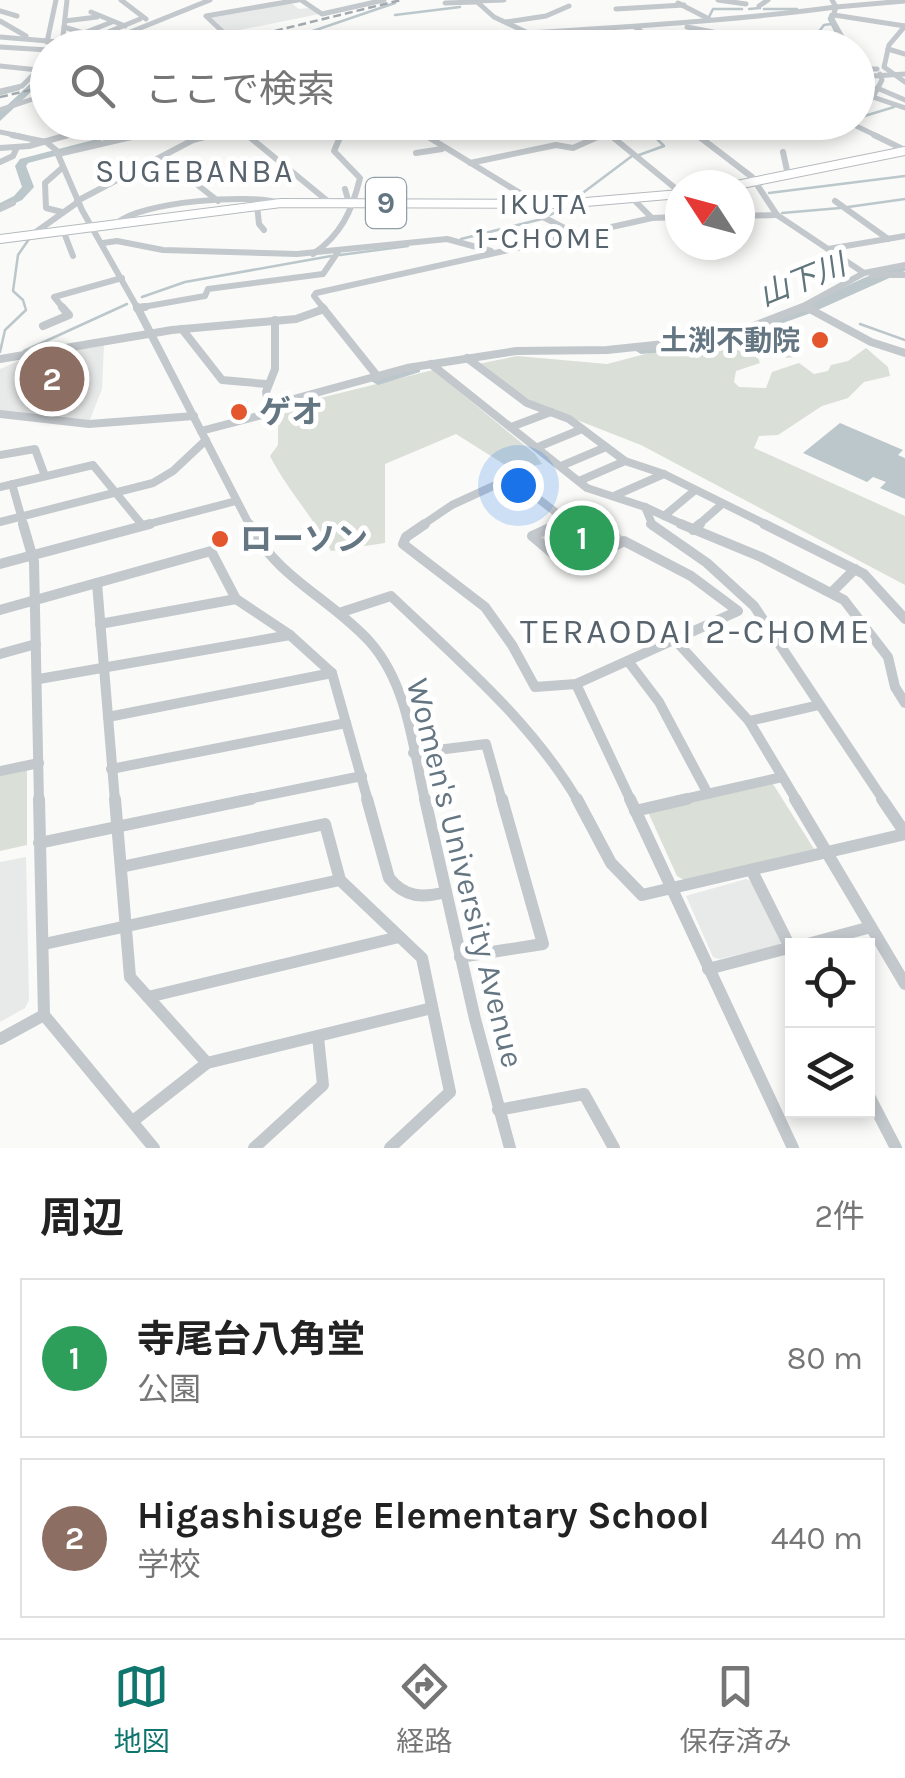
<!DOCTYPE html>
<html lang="ja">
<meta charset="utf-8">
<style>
body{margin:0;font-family:Karla,"Noto Sans JP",sans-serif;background:#f6f6f6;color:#222}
.controls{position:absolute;right:30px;bottom:30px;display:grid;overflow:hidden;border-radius:0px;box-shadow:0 5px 15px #0003}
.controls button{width:90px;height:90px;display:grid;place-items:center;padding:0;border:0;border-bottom:2px solid #e0e0e0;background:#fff;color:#222;font:50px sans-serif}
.compass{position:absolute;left:665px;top:170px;width:90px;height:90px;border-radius:50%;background:#fff;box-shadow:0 5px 15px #0003;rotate:306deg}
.you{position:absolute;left:518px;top:485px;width:35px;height:35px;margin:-25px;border:8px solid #fff;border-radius:50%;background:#1a73e8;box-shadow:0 0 0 15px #1a73e833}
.badge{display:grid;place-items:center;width:65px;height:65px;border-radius:50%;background:#0f766e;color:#fff;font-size:32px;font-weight:700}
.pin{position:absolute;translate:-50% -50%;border:5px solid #fff;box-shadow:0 2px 10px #0006}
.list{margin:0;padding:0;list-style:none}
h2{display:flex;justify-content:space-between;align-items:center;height:130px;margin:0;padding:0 40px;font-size:42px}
h2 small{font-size:32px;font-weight:400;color:#767676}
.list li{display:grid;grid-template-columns:65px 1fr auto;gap:30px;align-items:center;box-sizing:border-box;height:160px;margin:0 20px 20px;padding:0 20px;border:2px solid #e0e0e0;border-radius:0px}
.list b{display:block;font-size:38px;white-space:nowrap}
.list p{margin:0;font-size:32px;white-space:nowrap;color:#767676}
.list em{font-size:32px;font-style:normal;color:#767676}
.icon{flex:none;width:55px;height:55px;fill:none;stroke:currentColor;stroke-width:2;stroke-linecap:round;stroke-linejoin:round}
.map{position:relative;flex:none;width:905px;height:1148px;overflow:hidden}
.search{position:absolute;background:#fff;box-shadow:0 5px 15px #0003;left:30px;right:30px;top:30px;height:110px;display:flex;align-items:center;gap:25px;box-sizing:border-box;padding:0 35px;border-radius:55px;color:#767676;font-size:38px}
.sheet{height:490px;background:#fff}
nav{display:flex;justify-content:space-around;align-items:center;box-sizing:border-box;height:140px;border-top:2px solid #e0e0e0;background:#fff;font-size:28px;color:#767676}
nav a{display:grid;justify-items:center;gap:5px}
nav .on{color:#0f766e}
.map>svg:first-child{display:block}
</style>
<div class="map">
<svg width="905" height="1148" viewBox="0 0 905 1148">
<rect width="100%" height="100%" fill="#fafaf8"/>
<g fill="#e8e9e9">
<path d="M290,2L299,9L309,8L319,14L225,33L208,17Z"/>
<path d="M104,344L102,389L89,422L0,412V369L18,361Z"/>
<path d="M26,857L29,1000L25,1008L0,1022V862Z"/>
<path d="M746,879L751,881L782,940L780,945L719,959L713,957L686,896Z"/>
</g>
<g fill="#dadfd7">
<path d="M770,327L769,335L784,340L794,357L786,358L779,351L767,349L771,341L768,340L757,355L760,363L736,371L734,382L739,387L766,388L772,372L799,363L814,374L828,371L831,365L848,361L866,348L888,367L890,376L864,382L848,398L822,406L778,435L759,436L754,448L905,516V585L641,445L536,404L478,364L517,356L607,364L657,351L725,342Z"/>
<path d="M433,370L535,454L542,464L513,470L456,434L385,464V543L331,551C312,515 288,491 270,456L278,445V414L292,405Z"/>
<path d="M585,514L624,537L575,562H568L542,539L543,534Z"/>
<path d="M24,769L27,771V845L0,851V774Z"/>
<path d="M773,784L814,849L684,880L677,876L648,812Z"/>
</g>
<path fill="#bbc7cb" d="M840,423L903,450L898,455L905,458V499L880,488L886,482L873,477L867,482L803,453Z"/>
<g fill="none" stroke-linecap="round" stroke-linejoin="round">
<g stroke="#bbc7cb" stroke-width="2.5">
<path d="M749,9L760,8"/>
<path d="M764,9H797"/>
<path d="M831,14L829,19L844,48"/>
<path d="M395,15L460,7"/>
<path d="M709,17L713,9H742"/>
<path d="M307,33L395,3"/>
<path d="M183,46L194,48"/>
<path d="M235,48L250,43"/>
<path d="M796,48L814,38L824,25L831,24"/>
<path d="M0,94L19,89"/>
<path d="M858,118L894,107"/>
<path d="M692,127L751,126L775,133L843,122"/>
<path d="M639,155L664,146L650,132L681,128"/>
<path d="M769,193L905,176"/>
<path d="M576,198L632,156"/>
<path d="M848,207L905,199"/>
<path d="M782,213L840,208"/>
<path d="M548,216L560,210"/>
<path d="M461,239L542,219"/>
<path d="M340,255L408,246"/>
<path d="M142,297L185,282L331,256"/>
<path d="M860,324L905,340"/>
<path d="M24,351L127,304"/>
<path d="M0,352L5,330L26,310L23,300L13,291L18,255L29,239"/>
</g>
<g fill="#bbc7cb" fill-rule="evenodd">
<path d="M48,67V76L0,121V112Z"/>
<path d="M97,139L101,140V144L28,163L26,166L34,187L22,200L0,210V203L14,196L22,187L15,166L20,159Z"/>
<path d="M905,263V271L811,313L749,335L665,352L641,354L634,350L641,346C696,340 747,330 798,308C834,294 867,273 905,263Z"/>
<path d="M415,365L420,366V372L378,385L371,381Z"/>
</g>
<defs>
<g id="major">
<path d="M737,185L905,151"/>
<path d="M0,239L281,203L562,204L680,194"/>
</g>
</defs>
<use href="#major" stroke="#b5babe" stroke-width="10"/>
<g stroke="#c3c8cc" stroke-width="5">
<path d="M121,0L146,19"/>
<path d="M301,0L322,14L384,0"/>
<path d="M475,0L494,17L560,48"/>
<path d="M718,0L746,4"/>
<path d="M832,0L836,7L905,1"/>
<path d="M476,1L504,0"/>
<path d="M445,3L476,2"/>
<path d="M678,3L709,19"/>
<path d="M759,6L768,0"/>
<path d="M616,9L684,5"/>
<path d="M0,11L17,16"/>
<path d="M91,12L125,26"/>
<path d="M834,15L905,26"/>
<path d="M0,21L26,36"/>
<path d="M65,21L97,17"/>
<path d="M506,22L546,16L569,6"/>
<path d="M905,26L889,45L884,67L905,82"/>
<path d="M64,27L96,37L140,19"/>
<path d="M635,27L651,38L654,48"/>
<path d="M687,27L713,32"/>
<path d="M602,30L624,47L619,48"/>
<path d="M84,33L112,22"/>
<path d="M226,35L206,16L298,0"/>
<path d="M0,37L131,48"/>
<path d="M514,40L546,43"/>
<path d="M108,41L210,0"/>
<path d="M47,42L56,0"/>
<path d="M126,42L183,48"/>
<path d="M253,42L300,34L313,38"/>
<path d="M62,45L67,0"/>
<path d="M0,47L48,50"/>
<path d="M286,48L313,38"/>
<path d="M335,48C502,31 670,29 836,7L832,19L848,48"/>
<path d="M818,48L840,35"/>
<path d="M888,49L905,54"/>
<path d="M0,66L38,70L22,86L0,91"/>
<path d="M858,69H877"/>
<path d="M36,75L48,56"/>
<path d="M858,77L905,74"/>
<path d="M39,85L48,77"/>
<path d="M877,88L905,100"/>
<path d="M858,92L905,108"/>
<path d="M858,106L873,97L882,80L880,74"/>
<path d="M0,110L48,94"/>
<path d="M76,122L133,131"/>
<path d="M232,122L250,137"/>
<path d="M404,122L429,137"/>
<path d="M680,122L700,137"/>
<path d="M848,122L879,137"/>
<path d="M768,123L775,122"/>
<path d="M0,132L24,137"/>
<path d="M609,134L613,137"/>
<path d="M60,137L112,122"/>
<path d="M126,137L224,122"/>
<path d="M203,137L257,122"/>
<path d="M338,137L359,122"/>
<path d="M597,137L630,122"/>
</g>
<g stroke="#c3c8cc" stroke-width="6">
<path d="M12,135L46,142L56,150L82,210L138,309"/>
<path d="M247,135L330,203"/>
<path d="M425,135L520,193L528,204"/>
<path d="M610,135L680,192"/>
<path d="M697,135L752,177L777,215L864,273L798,309"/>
<path d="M874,135L905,150"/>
<path d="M0,148L29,146L68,135"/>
<path d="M783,152L788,175"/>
<path d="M416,153L442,149"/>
<path d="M58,154L140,135"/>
<path d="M0,162L13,156L17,147"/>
<path d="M470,163L556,145L573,148L602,135"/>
<path d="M141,166L162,171L176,183L190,179L218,201"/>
<path d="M62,168L45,183L46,208L62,212"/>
<path d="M345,189L349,203"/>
<path d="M632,198L652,218"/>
<path d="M77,201L193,140L212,135"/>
<path d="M835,201L888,239"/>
<path d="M257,205L259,224L264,230"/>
<path d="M0,209L13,203"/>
<path d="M740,216L777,215"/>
<path d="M543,217L576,234"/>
<path d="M117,223C140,202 250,193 281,203"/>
<path d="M63,230L73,256"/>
<path d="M33,234L78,202"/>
<path d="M103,243L117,241L163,250L297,254L447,239L491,251"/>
<path d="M828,249L905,236"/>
<path d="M313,254C341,235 352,211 360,178L334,151L341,135"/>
<path d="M864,273L905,265"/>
<path d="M872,275H905"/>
<path d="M805,306L811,309"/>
<path d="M137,308L205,296L208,289L323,274L338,252"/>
<path d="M64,309L54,297L122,278"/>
<path d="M324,309L314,296L316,293L652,218L680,217"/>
</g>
<g stroke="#c3c8cc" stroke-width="8">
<path d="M137,307L250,526"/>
<path d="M322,307L378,377"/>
<path d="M806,307L871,342L905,353"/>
<path d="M137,308L145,307"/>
<path d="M43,326L69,315L62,307"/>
<path d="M182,329L222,380L266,384"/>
<path d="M467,358L527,403L569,419L625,461L664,474L769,526"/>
<path d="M0,359L172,330L296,319L324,309"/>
<path d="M431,364L587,488L645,507L686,526"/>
<path d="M270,413L266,392L275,369V320"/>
<path d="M0,414L89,424L194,416"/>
<path d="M511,427L551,412"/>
<path d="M201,431L270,413L290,400L407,368L516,351L607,350L722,338L803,307"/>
<path d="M538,447L582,429"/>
<path d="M0,455L35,449L45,476"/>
<path d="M561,466L606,447"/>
<path d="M579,481L625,461"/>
<path d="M12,484L24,526"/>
<path d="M0,487L93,465L143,526"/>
<path d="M614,496L664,474"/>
<path d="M645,507L653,526"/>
<path d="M664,516L694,491"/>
<path d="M0,522L153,483L173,471L206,440"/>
<path d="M141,526L236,501"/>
<path d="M421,526L452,505L511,478L566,520L552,526"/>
<path d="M697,526L721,505"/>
</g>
<g stroke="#c3c8cc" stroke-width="10">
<path d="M23,524L34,562L39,801"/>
<path d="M249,524C277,578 330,598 370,642C408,685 413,748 425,801"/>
<path d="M425,524L406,537L403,544L485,607L512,645L535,687L576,684L738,611L691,576L624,541L571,569L532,536L558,524"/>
<path d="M651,524L707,563L754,606L884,801"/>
<path d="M681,524L761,557L844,600L888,657L895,687L905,703"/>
<path d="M764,524L864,574L905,619"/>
<path d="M693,530L700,524"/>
<path d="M0,564L150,524"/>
<path d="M97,583L115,801"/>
<path d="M831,593L855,569"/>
<path d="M0,610L211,551L236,599L290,635L332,673L368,801"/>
<path d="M342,612L391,596C457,659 531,721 578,801"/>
<path d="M100,624L236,599"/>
<path d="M676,641L749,721L797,801"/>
<path d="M0,654L36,644"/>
<path d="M628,661L659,702L708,794"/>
<path d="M39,679L290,635"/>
<path d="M576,684L631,801"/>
<path d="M108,717L332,673"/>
<path d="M749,721L819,705"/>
<path d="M413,753L486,744L502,801"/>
<path d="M111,769L346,723"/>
<path d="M0,771L39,763"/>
<path d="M239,801L362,776"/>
<path d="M676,801L782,777"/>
</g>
<g stroke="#c3c8cc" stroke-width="12">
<path d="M39,799L44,1015L154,1148"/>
<path d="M115,799L130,977L207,1063"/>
<path d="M367,799L389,878C405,898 423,898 446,892"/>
<path d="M425,799L475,1019L510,1148"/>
<path d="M577,799L611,863L642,895L905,834"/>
<path d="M630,799L793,1148"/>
<path d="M795,799L905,984"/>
<path d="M882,799L905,833"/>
<path d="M635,811L687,799"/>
<path d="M39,843L251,799"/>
<path d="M121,867L325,824L340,880L422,958L450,1092L390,1148"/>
<path d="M752,871L792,951"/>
<path d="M44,944L340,880"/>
<path d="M800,946L871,927"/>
<path d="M460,957L543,944L502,799"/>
<path d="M708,969L792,947"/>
<path d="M148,997L399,937"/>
<path d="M0,1039L44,1015"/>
<path d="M868,1094L896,1148"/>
<path d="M498,1110L584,1094L614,1148"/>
<path d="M133,1121L207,1063L432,1008"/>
<path d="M254,1148L323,1085L318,1037"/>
</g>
<use href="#major" stroke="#fff" stroke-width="8"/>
<g stroke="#a2aab0" stroke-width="2.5" stroke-dasharray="8 4" stroke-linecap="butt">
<path d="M205,48L401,0"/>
<path d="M0,97L48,86"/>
</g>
</g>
<g fill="#e4572e" stroke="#fff" stroke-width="4">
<circle cx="820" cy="340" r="10"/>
<circle cx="239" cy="412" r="10"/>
<circle cx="220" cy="539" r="10"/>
</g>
<g text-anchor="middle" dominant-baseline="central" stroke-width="10" stroke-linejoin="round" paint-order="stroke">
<g font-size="28" font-weight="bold" fill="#657683" stroke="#fff" text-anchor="end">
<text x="800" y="340">土渕不動院</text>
</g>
<rect fill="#fff" stroke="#939fa8" stroke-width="2.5" x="366" y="178" width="40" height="50" rx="8"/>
<g font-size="30" font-weight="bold" fill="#657683">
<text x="386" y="203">9</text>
</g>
<g font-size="30" letter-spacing="2.5" fill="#57646e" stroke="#fff">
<text x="544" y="204">IKUTA<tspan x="544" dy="34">1-CHOME</tspan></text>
</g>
<g font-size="30" font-style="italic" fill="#60757c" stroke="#fff">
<text transform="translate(802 280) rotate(-22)">山下川</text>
</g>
<g font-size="32" letter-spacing="2.5" fill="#57646e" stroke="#fff">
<text x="195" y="171">SUGEBANBA</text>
</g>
<g font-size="32" font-weight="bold" fill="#657683" stroke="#fff" text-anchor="start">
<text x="259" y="412">ゲオ</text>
<text x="240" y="539">ローソン</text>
</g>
<g font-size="32" fill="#657683" stroke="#fff">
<text transform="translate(465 873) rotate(76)">Women's University Avenue</text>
</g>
<g font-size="35" letter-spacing="2.5" fill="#57646e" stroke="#fff">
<text x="696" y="631">TERAODAI 2-CHOME</text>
</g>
</g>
</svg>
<div class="controls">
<button><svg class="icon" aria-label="locate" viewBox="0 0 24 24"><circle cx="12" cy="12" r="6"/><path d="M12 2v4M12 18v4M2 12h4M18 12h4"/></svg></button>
<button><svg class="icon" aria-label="layers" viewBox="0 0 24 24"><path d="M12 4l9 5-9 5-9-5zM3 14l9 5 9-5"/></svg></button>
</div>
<svg class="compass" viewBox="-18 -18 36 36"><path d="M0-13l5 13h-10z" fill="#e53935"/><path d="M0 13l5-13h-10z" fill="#767676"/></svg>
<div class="you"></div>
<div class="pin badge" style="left:582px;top:538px;background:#2e9e5b">1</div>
<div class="pin badge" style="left:52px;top:379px;background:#8d6e63">2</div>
<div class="search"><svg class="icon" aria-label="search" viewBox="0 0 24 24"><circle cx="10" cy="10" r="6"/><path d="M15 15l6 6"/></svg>ここで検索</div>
</div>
<section class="sheet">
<h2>周辺<small>2件</small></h2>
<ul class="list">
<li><span class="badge" style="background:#2e9e5b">1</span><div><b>寺尾台八角堂</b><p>公園</p></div><em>80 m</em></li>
<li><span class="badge" style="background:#8d6e63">2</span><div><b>Higashisuge Elementary School</b><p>学校</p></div><em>440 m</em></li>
</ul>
</section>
<nav>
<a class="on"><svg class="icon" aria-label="map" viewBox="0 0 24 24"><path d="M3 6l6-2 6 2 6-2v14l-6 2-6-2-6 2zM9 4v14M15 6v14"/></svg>地図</a>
<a><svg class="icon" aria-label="directions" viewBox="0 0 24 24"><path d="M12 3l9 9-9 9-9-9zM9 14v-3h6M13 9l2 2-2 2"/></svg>経路</a>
<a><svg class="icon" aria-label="saved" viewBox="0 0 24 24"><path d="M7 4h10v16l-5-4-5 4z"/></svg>保存済み</a>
</nav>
